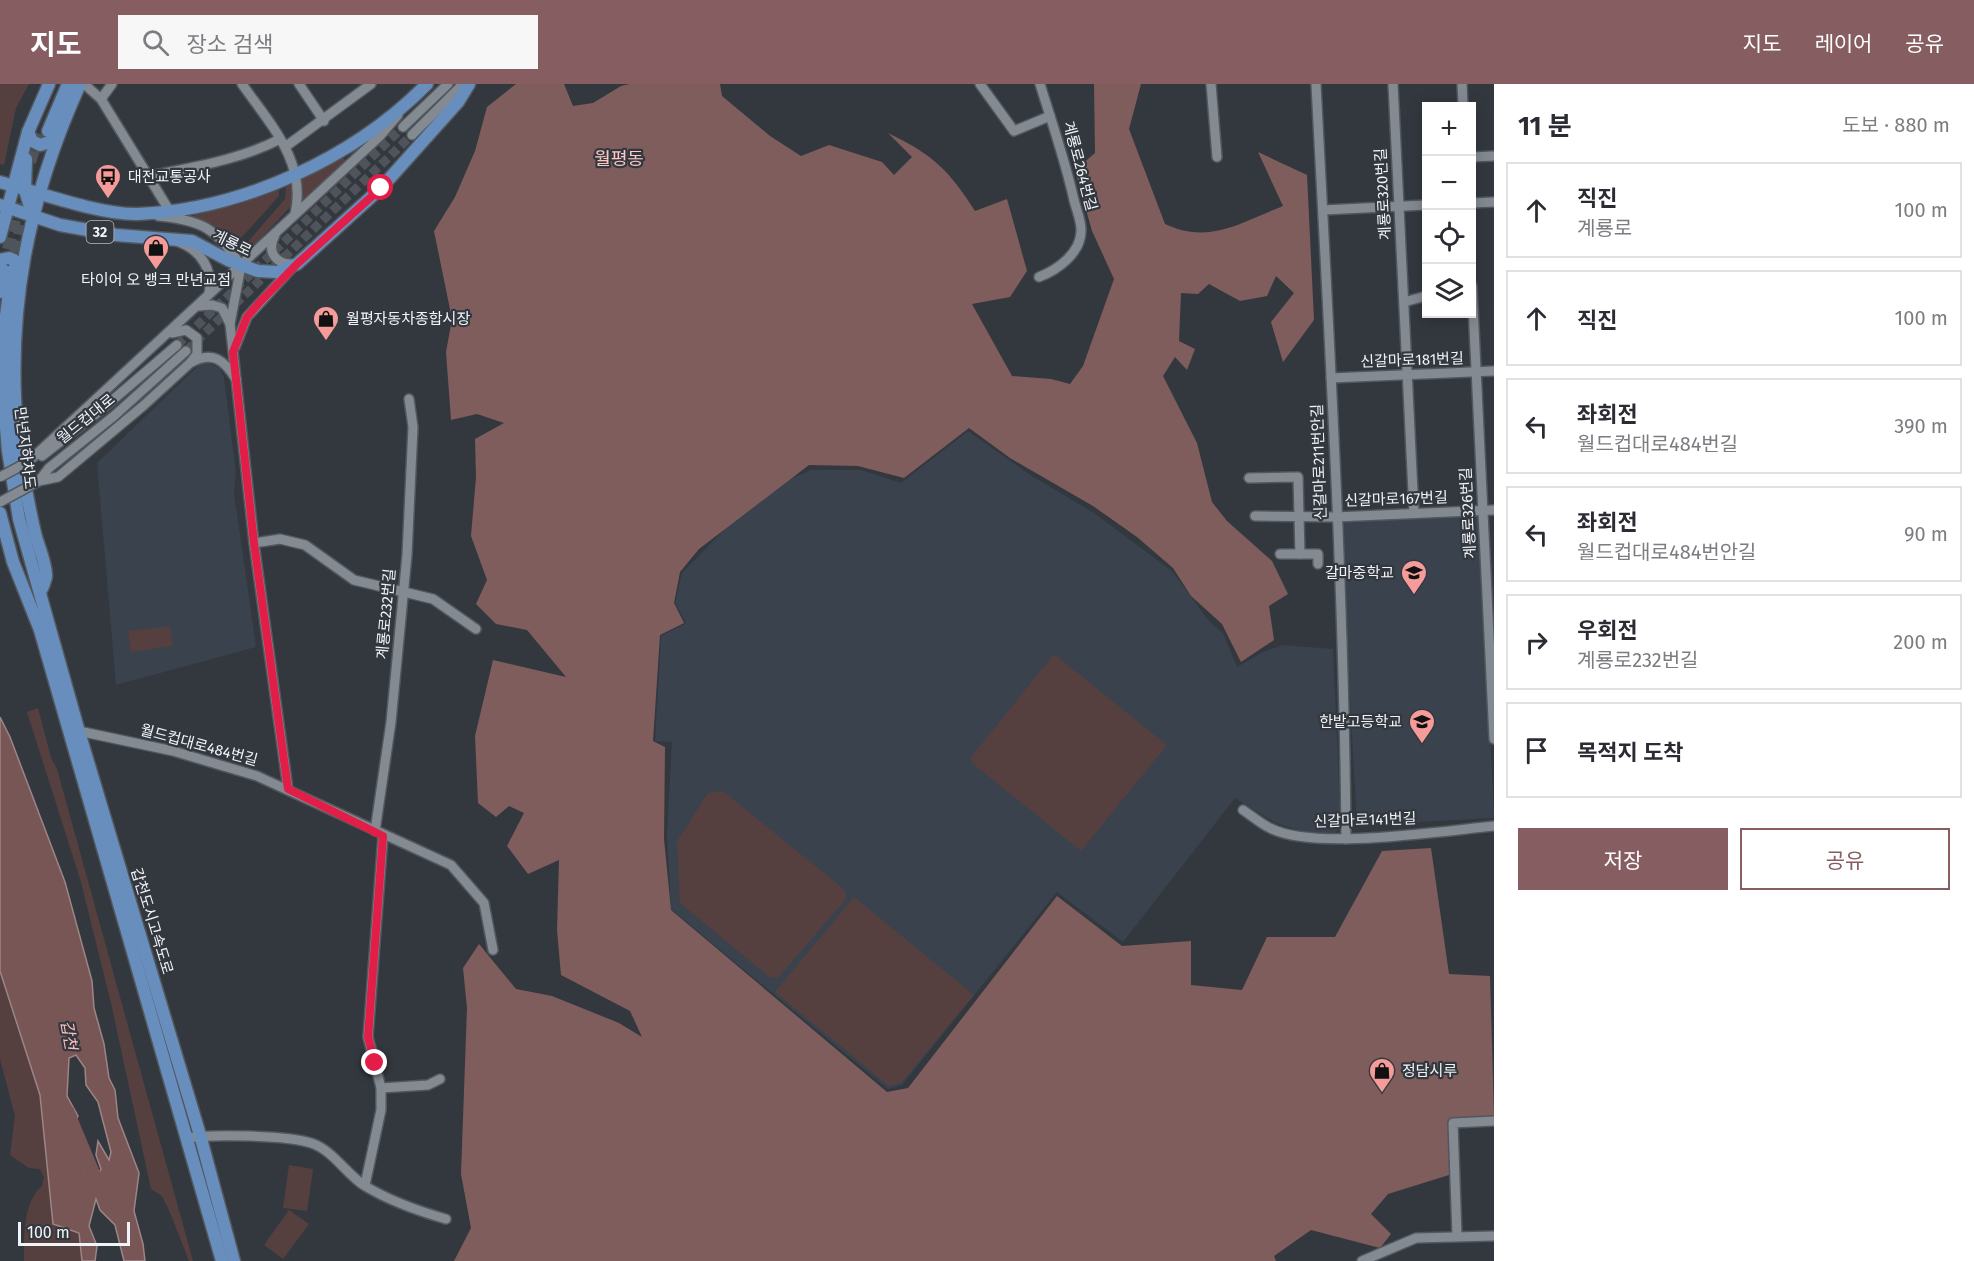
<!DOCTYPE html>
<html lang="ko">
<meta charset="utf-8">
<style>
body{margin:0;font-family:"Fira Sans","Noto Sans KR",sans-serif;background:#f7f7f7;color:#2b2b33}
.controls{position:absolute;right:18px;top:18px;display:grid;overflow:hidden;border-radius:0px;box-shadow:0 3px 15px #0003}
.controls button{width:54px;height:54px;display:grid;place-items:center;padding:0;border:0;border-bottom:2px solid #e1e1e2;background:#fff;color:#2b2b33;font:30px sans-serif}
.scale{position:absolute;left:18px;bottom:15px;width:112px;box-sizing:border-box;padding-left:6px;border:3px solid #f0f3f8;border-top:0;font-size:16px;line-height:21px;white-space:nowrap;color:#f0f3f8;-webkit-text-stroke:4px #33383f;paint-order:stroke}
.stop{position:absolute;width:18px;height:18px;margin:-14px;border:4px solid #e11d48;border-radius:50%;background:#fff}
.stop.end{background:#e11d48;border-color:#fff;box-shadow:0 2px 6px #0008}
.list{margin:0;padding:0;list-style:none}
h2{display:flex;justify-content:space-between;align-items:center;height:78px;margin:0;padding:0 24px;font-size:26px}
h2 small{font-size:20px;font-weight:400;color:#7c7c81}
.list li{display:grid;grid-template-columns:39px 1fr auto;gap:18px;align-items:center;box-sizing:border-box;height:96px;margin:0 12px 12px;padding:0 12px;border:2px solid #e1e1e2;border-radius:0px}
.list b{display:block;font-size:22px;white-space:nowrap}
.list p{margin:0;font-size:20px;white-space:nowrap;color:#7c7c81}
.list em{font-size:20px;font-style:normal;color:#7c7c81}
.actions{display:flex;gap:12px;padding:18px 24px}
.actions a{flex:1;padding:14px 0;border:2px solid #865d61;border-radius:0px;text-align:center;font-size:21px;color:#865d61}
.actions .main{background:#865d61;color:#fff}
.icon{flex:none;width:33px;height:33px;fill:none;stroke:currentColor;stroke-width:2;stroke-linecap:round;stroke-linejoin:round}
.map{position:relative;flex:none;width:1494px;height:1177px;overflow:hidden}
header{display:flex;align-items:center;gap:36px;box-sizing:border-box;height:84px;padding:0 30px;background:#865d61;color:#fff}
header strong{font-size:28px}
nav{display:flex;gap:33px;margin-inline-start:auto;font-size:21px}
.search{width:420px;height:54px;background:#f7f7f7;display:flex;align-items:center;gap:15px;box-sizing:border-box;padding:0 21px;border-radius:0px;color:#7c7c81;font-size:22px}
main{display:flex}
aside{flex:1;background:#fff}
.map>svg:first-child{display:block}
</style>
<header>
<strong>지도</strong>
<div class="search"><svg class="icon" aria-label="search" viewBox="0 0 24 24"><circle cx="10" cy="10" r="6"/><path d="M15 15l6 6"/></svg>장소 검색</div>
<nav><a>지도</a><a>레이어</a><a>공유</a></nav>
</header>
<main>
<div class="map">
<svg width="1494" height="1177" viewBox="0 0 1494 1177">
<rect width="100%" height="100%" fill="#33383f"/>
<g fill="#39424d">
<path d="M208,278L220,285L224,294L236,389L234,409L256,563L116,601L97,379L199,281Z"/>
<path d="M968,347L1032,392L1094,429L1172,487L1209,537L1223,549L1237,583L1263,568L1283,561L1333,565L1341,743L1333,751L1308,749L1276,739L1235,714L1123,858L1057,808L902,1001L888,1005L671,825L667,749L672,658L655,657L661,552L686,539L675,519L682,489L761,408L811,386H861L901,399Z"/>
<path d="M1480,430L1494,734L1357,741L1340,437Z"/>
</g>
<g fill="#55403f">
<path d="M0,0H29L16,24L4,81L0,80Z"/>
<path d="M343,74L346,77L304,116H300L302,95Z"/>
<path d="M293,100V120L251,165L246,160L285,115L286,103Z"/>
<path d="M279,106V112L232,164C221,149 212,139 195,133L194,129L234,122Z"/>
<path d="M170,542L173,562L131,568L128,547Z"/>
<path d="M1054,570L1167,661L1081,767L972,679L971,673Z"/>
<path d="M38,624L51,674L57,685L193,1177H189L169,1126L162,1112L151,1105L111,919L81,798L27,628Z"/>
<path d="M723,707L845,806L846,815L778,894L769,893L680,819L677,757L708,709Z"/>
<path d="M854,813L974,911L901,999L889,1002L775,908Z"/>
<path d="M0,887L40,1011L45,1043L79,1149L82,1177H24C24,1153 23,1118 42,1102L44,1093L40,1085L29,1084L10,1071L15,1032L0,975Z"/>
<path d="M289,1081L313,1085L307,1127L283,1124Z"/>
<path d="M289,1126L309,1140L283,1175L264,1161Z"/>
</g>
<path fill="#7f5d5c" d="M516,0H564L573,22L593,19L621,2L630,0H720L722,12L770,52L801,72L829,61L882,78L894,91L912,73L888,49C932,70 949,86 975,127L1007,115L1027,187L1010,213L972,220L1012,292L1051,295L1070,300L1083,282L1114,195L1092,147L1075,86L1095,69L1094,0H1141L1129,45L1165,140C1209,161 1242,138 1283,122L1258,68L1307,91L1314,236L1283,278L1271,238L1294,209L1276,192L1267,212L1240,217L1209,200L1198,210L1181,209L1179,257L1195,265L1187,286L1175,273L1163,292L1197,359L1212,418L1227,437L1272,477L1288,510L1269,522L1274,556L1241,578L1222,540L1191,512L1173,484L1137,453L1093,422L1010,374L969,344L904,394L858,382L809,381L699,465L680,488L674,519L684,539L660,551L653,657L665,663L664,755L671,826L887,1008L908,1004L1057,812L1122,862L1191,857V901L1242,906L1267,853H1335L1382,767L1431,764L1449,890L1490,892L1494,1032L1450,1035L1449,1091L1388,1110L1371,1130L1391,1150L1380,1164L1311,1146L1274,1172L1276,1177H454L471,1144L461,1090L467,924L463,884L479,860L516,905L552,912L619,939L642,953L630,927L561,891L557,846L559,776L528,790L507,762L524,729L509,722L496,733L478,719L475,652L493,576L566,593L527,546L496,540L476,520L487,496L471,452L476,393L475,355L504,339L477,330L451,336L446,268L452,235L434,147L455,113L475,67L487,23Z"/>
<path fill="#785655" stroke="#9c8586" stroke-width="1.5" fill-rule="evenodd" d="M0,633L10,653L65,798L92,897L94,924L104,960L109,994L115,1006L118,1034L139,1089L134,1127L143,1160L145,1177H124L115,1141L100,1126L96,1115L89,1142L97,1162L95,1177H82L79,1149L53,1140L40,1011L0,887ZM76,971L85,984L86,1001L98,1018L111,1068L109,1076L98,1057L96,1071L101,1085L97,1093L85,1087L83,1075L71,1049L78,1032L67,1012L69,974Z"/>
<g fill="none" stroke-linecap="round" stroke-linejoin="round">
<path stroke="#785655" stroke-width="14" d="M67,1027L100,1106"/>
<g stroke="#4f545b" stroke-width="9" stroke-dasharray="9 4.5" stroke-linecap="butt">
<path d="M177,261L403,43"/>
<path d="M186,267L412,51"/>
</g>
<g stroke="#4f545b" stroke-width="12" stroke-dasharray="12 6" stroke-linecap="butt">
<path d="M4,183L25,93L41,45"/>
<path d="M12,186L21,141"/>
</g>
<defs>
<g id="minor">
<path d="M84,0L101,15L169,126"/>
<path d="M242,0C270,40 307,78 295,130"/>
<path d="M299,0L324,37"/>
<path d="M980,0L1014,47L1050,32"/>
<path d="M1211,0L1217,73"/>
<path d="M1316,0C1329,251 1344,503 1346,755"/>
<path d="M1393,0L1414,429"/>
<path d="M1462,0L1463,22"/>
<path d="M101,15L112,0"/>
<path d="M403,43L448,0"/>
<path d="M412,51L463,0"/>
<path d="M285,63L371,0"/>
<path d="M1472,73L1494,72"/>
<path d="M149,92C193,83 240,76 280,55"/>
<path d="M1472,119L1494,118"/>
<path d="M1323,126L1426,121"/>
<path d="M158,132C201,136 217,144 241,182L230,240L254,459L288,705"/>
<path d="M275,151C266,168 276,181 294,180"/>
<path d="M179,158C202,167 213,186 209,210"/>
<path d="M1039,193C1057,186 1080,170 1081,148C1082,138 1076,125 1074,116C1065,76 1052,39 1040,0"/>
<path d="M1472,202L1494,655"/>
<path d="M1404,218L1426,212"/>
<path d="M199,222L212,221L222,224L230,240"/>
<path d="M235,263L247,233L293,183"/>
<path d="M192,278C213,267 224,276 236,295"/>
<path d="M1331,294L1494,287"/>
<path d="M42,372L101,326L177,261"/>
<path d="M28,378L379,53L398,31"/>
<path d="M1249,394L1298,393L1300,470H1318V480"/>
<path d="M39,397L58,393L143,322L190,279L197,270V254L186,246L172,249"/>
<path d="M39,397L49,384L114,332L186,267"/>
<path d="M1255,432L1336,433L1494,426"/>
<path d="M254,459L280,455L305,461L354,496L433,515L476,545"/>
<path d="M1280,470H1300"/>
<path d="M74,646L173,667L257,692L451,781L484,819L493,866"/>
<path d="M1243,726C1252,732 1261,740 1270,744C1313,767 1442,747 1494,742"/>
<path d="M375,747L391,638L407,471L413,343L409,315"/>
<path d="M381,1004L428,1001L440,995"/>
<path d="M187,1054C212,1050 287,1051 311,1059C333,1066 346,1090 365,1102C390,1117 418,1127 446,1135"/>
<path d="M365,1101L381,1026V1004L368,953L383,752"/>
<path d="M1457,1152L1453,1039L1494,1037"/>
<path d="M1362,1177L1416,1154L1494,1152"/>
</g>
<g id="major">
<path d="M48,47L68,0"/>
<path d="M28,48L32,57L40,61L50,58L57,50"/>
<path d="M26,75L25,106L33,133"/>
<path d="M0,98C37,108 100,131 138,130C242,126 354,74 427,0"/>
<path d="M0,121L60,141L116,151L192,157L228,176L258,187L277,188L297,180L381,104L458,18L469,0"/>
<path d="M0,153L28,48L49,0"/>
<path d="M0,176L9,174L14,176L19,190"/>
<path d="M12,187L6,231L3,309L8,367L19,435L79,648L200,1051L234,1177"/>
<path d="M0,208L3,186"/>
<path d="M0,429L13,478L40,546L222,1177"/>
<path d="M41,506C43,503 45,497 46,493C47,480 38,462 35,449C28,418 22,386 18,355C5,228 28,115 80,0"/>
</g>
</defs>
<use href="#minor" stroke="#52575d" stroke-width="12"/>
<use href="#major" stroke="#52575d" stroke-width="15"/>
<use href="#minor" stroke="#838a92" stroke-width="9"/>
<use href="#major" stroke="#678ebd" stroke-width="12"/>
<defs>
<g id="minor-bridge">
<path d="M0,393L28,378"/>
<path d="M0,418L39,397"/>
</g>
</defs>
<use href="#minor-bridge" stroke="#52575d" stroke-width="12" stroke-linecap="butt"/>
<use href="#minor-bridge" stroke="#838a92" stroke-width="9"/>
</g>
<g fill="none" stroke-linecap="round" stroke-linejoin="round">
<path stroke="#e11d48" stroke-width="8" d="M375,979L368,953L383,752L288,705L254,459L233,268L247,233L260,218L297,180L381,104"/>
</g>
<defs>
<symbol id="bus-pin" viewBox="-11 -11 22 30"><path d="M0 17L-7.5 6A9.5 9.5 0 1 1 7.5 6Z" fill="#f59b9a" stroke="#33383f"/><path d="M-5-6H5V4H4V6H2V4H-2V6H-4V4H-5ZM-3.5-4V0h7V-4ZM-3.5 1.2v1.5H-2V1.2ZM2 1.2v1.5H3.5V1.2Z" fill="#111"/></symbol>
<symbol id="shop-pin" viewBox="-11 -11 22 30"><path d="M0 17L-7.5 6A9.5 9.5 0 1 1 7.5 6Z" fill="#f59b9a" stroke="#33383f"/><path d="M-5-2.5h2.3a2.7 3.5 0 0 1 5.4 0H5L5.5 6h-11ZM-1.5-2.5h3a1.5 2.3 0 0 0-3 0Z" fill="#111"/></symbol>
<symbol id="school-pin" viewBox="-11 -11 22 30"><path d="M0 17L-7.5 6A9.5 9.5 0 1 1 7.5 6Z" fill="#f59b9a" stroke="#33383f"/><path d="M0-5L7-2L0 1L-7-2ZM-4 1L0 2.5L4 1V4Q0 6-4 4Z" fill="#111"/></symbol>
</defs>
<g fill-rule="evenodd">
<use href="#bus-pin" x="93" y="78" width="30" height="40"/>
<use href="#shop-pin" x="141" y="149" width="30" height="40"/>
<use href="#shop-pin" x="311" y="220" width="30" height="40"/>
<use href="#school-pin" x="1399" y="474" width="30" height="40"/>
<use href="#school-pin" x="1407" y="623" width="30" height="40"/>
<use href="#shop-pin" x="1367" y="972" width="30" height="40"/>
</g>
<g text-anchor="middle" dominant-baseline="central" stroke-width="4.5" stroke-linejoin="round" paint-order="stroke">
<rect fill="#33383f" stroke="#b7bbc0" stroke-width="1.5" x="86.5" y="137" width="27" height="22" rx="4.5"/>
<g font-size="14" font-weight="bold" fill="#f0f3f8">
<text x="100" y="148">32</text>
</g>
<g font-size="15" fill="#f0f3f8" stroke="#33383f">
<text transform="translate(1080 82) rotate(75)">계룡로264번길</text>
<text transform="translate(1383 110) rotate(-93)">계룡로320번길</text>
<text transform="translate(232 159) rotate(26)">계룡로</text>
<text transform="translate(1412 276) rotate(-2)">신갈마로181번길</text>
<text transform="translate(86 335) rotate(-39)">월드컵대로</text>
<text transform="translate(25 364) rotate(83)">만년지하차도</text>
<text transform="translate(1319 378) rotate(-92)">신갈마로211번안길</text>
<text transform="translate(1396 415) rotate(-2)">신갈마로167번길</text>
<text transform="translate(1468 429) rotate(-93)">계룡로326번길</text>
<text transform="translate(386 530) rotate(-85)">계룡로232번길</text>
<text transform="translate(199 661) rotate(15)">월드컵대로484번길</text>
<text transform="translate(1365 736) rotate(-2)">신갈마로141번길</text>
<text transform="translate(152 837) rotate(73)">갑천도시고속도로</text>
</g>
<g font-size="15" fill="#f0f3f8" stroke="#33383f" text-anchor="start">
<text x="128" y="93">대전교통공사</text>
<text x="156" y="196" text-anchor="middle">타이어 오 뱅크 만년교점</text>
<text x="346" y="235">월평자동차종합시장</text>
<text x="1394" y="489" text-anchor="end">갈마중학교</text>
<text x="1402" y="638" text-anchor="end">한밭고등학교</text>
<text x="1402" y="987">정담시루</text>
</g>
<g font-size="16" font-style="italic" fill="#ffbebc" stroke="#33383f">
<text transform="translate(69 951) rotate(80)">갑천</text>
</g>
<g font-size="18" fill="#fdc8c6" stroke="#33383f">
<text x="619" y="75">월평동</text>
</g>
</g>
</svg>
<div class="controls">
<button>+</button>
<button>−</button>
<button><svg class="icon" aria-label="locate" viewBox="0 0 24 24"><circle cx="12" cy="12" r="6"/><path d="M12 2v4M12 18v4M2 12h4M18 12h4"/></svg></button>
<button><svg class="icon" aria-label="layers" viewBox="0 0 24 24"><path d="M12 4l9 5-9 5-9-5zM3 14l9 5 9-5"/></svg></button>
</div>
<div class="scale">100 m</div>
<div class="stop" style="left:381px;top:104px"></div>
<div class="stop end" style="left:375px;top:979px"></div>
</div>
<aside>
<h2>11 분<small>도보 · 880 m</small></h2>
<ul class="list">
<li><svg class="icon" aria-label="ahead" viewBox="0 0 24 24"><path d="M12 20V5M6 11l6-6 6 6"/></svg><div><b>직진</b><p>계룡로</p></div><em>100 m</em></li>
<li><svg class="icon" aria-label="ahead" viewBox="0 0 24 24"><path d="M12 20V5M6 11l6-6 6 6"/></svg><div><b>직진</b></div><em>100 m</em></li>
<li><svg class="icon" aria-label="left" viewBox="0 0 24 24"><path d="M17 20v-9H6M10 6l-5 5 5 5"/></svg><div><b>좌회전</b><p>월드컵대로484번길</p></div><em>390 m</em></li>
<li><svg class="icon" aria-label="left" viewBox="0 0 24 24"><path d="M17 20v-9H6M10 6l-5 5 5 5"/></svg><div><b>좌회전</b><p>월드컵대로484번안길</p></div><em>90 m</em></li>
<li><svg class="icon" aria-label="right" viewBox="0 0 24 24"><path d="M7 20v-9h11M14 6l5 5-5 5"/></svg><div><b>우회전</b><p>계룡로232번길</p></div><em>200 m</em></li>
<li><svg class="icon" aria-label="arrive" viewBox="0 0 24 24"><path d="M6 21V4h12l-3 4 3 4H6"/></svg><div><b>목적지 도착</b></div></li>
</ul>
<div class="actions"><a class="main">저장</a><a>공유</a></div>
</aside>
</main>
